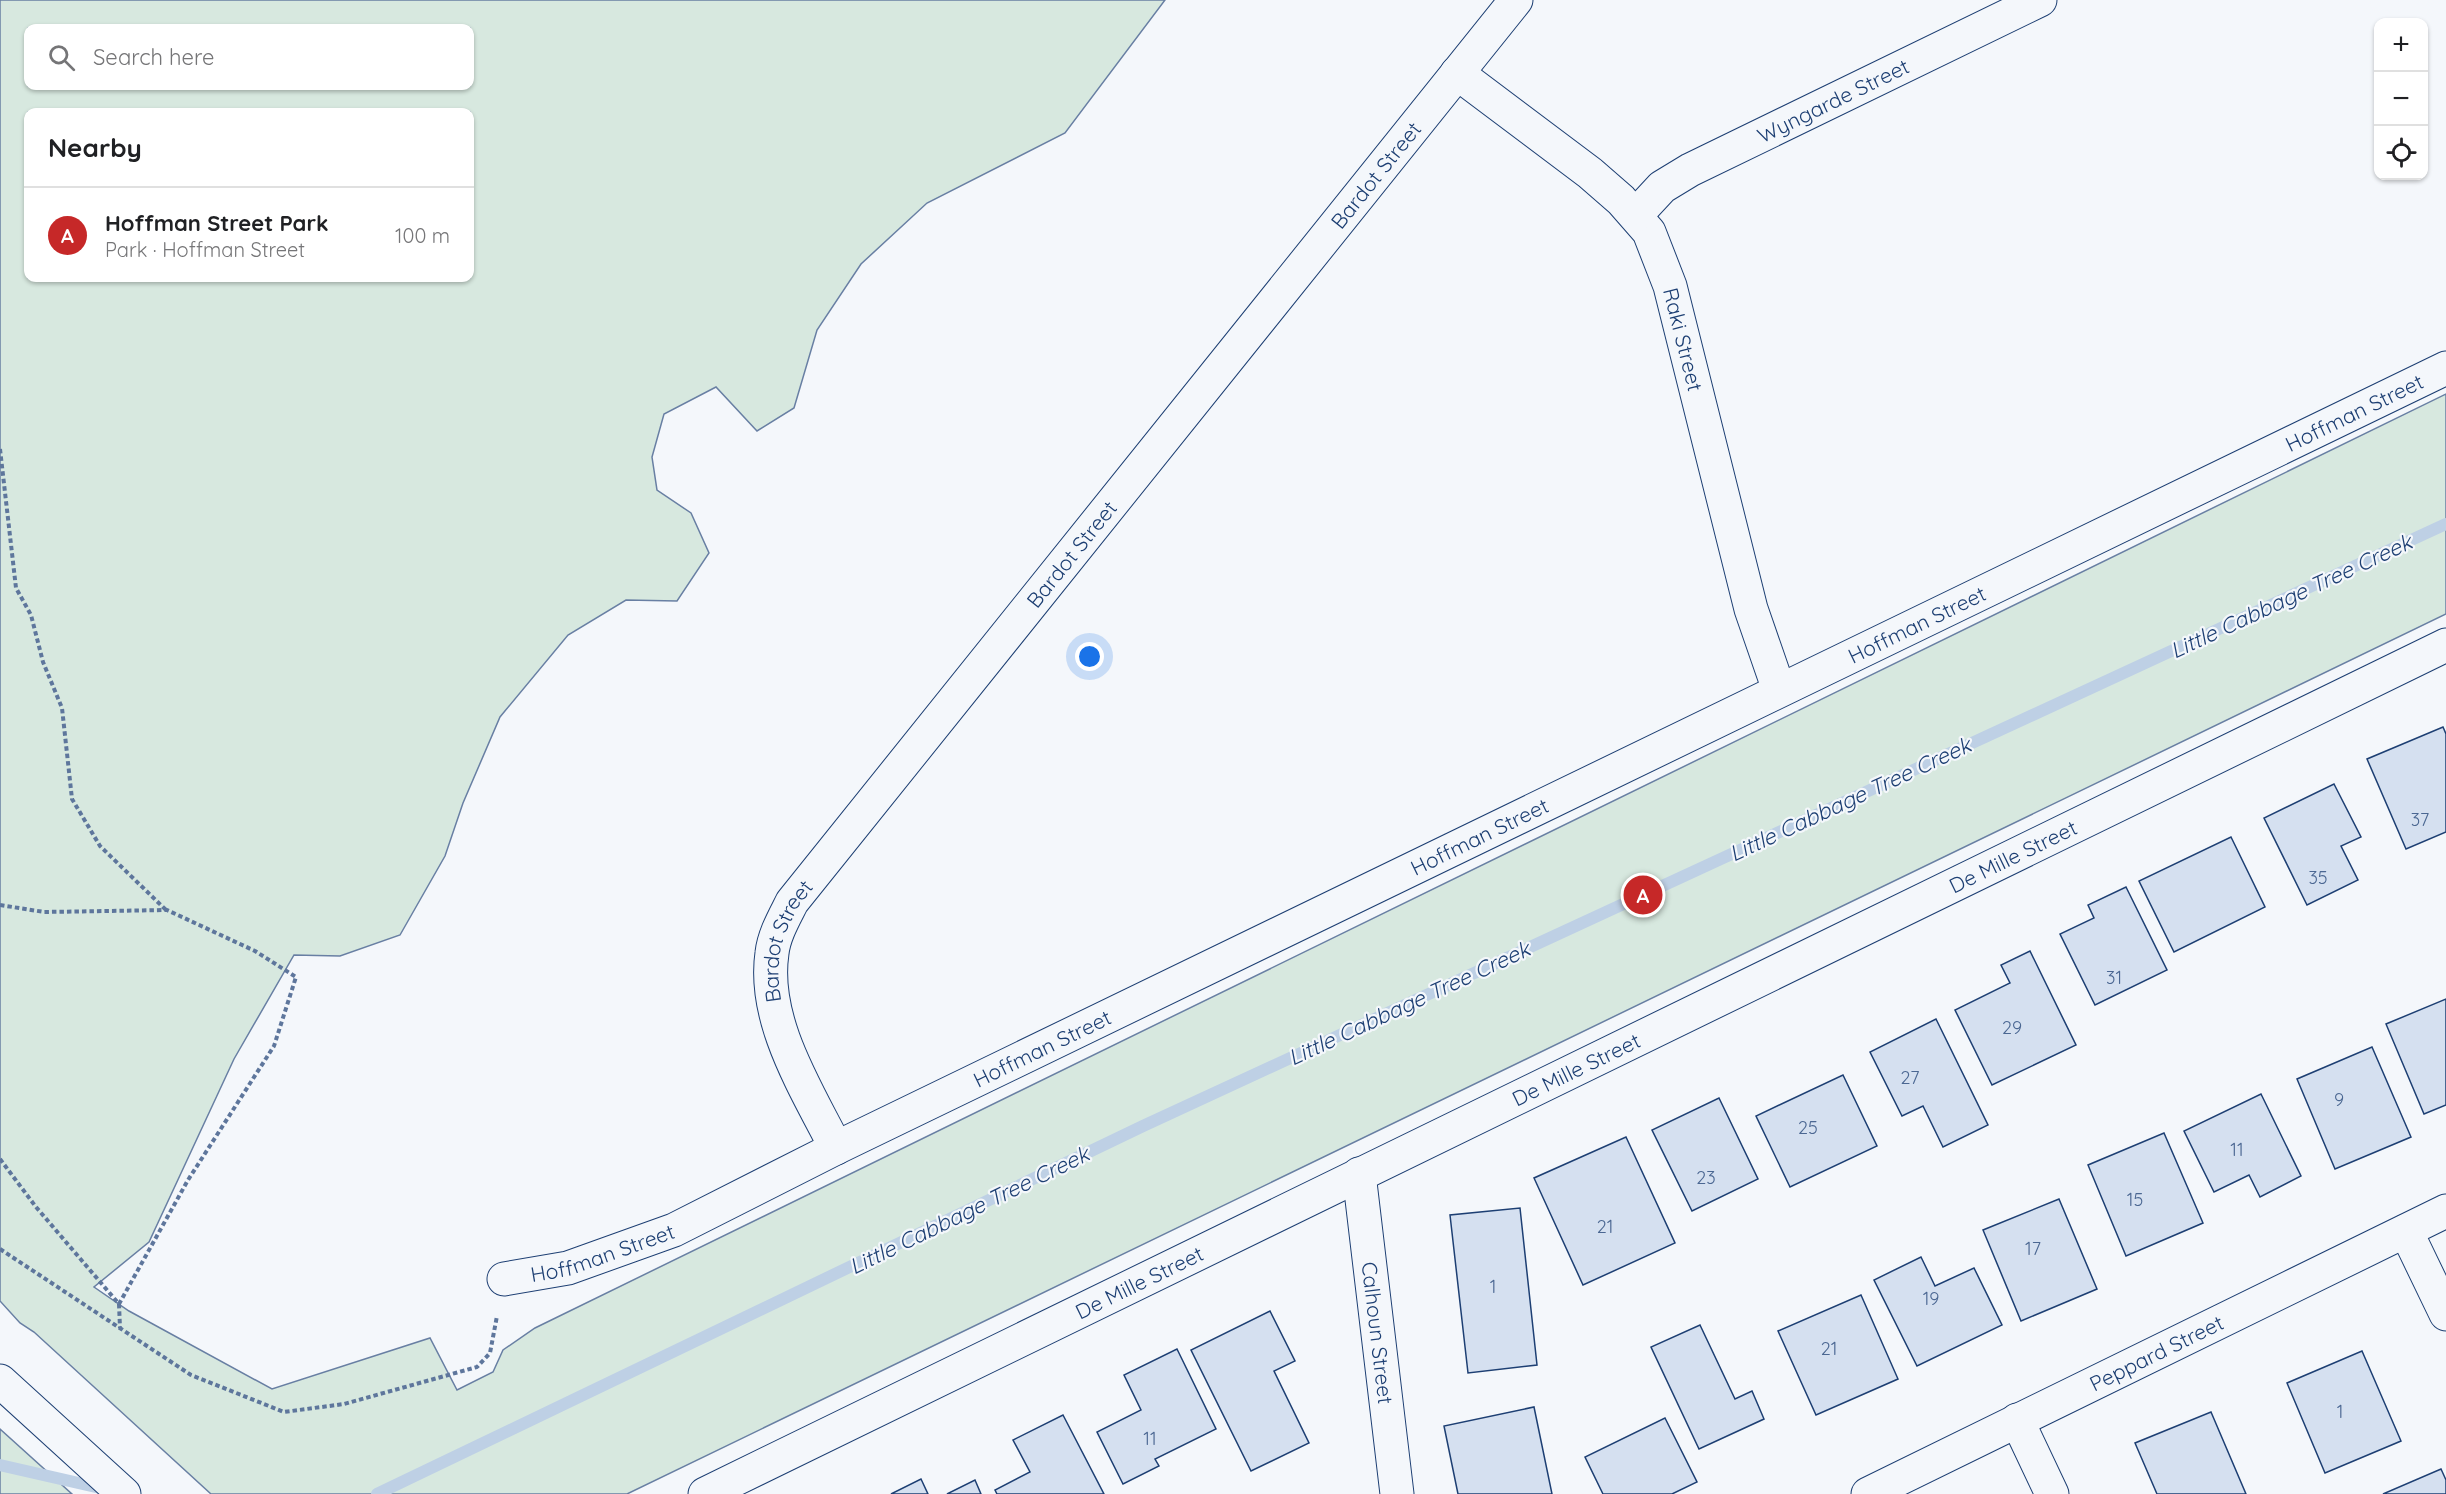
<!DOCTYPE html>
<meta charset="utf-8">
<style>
body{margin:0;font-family:Quicksand,sans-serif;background:#f2f2f2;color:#202124}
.controls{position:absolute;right:18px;top:18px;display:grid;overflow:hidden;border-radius:12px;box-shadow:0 2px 4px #0004}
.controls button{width:54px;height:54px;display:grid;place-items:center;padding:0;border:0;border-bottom:2px solid #e0e0e0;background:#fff;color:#202124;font:30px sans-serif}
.you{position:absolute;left:1090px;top:657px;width:21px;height:21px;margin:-15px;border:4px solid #fff;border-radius:50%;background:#1a73e8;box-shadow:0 0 0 9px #1a73e833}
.badge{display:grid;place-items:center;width:39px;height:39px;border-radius:50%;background:#c62828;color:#fff;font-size:20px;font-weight:700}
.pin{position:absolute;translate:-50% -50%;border:3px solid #fff;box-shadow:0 2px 6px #0006}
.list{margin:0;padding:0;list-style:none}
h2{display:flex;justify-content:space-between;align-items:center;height:78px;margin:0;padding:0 24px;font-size:26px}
h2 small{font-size:20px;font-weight:400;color:#757577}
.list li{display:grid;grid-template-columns:39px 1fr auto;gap:18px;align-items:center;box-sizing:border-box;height:96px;padding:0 24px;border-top:2px solid #e0e0e0}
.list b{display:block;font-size:22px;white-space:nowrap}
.list p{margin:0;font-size:20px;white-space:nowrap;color:#757577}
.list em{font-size:20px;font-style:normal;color:#757577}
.icon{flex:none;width:33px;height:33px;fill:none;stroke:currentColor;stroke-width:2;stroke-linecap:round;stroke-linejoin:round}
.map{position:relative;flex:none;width:2446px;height:1494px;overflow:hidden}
.search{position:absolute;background:#fff;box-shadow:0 2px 4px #0004;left:24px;top:24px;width:450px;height:66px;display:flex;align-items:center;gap:15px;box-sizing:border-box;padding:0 21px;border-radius:12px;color:#757577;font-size:22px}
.panel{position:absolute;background:#fff;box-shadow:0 2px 4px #0004;left:24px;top:108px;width:450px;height:174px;border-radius:12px}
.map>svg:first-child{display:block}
</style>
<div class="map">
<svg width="2446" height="1494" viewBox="0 0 2446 1494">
<rect width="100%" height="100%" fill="#f4f7fb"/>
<g fill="#d7e8df" stroke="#687fa3" stroke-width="1.5" fill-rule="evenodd">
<path d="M0,0H1165L1065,133L927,203L861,264L817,330L794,408L757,431L716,387L664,414L652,457L657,490L691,513L709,553L677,601L626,600L568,635L500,717L463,803L445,856L400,935L340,956L294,955L234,1059L149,1242L94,1287L129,1311L272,1389L430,1338L457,1390L493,1372L503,1350L535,1328L2446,394V614L627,1494H211L34,1332L20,1323L0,1301ZM28,28H470V86H28ZM28,112H470V278H28Z"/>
<path d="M0,1429L72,1494H0Z"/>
</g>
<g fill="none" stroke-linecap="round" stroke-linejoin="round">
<g stroke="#bed0e5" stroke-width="12">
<path d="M0,1465L105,1489"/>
<path d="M377,1494L1143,1126L2446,524"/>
</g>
</g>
<g fill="#d5e0f0" stroke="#1d3f73" stroke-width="1.5">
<path d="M2443,727L2446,734V832L2406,849L2367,759Z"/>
<path d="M2334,784L2361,837L2341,846L2358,880L2307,905L2264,818Z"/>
<path d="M2231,837L2265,907L2174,952L2139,881Z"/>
<path d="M2126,887L2167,970L2095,1005L2060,934L2094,918L2088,905Z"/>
<path d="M2030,951L2076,1045L1992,1085L1955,1010L2010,983L2001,965Z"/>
<path d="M2446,999V1105L2424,1114L2386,1024Z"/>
<path d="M1936,1019L1988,1125L1943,1147L1923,1106L1902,1116L1870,1052Z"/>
<path d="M2372,1047L2411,1137L2335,1169L2297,1079Z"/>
<path d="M1843,1075L1877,1146L1790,1187L1756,1116Z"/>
<path d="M2261,1094L2301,1176L2260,1197L2249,1175L2214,1192L2184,1131Z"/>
<path d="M1719,1098L1758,1179L1692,1211L1652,1130Z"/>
<path d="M2164,1133L2203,1223L2126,1256L2088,1165Z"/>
<path d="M1626,1137L1675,1243L1583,1285L1534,1178Z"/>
<path d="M2059,1199L2097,1289L2021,1321L1983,1230Z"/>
<path d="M1520,1208L1537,1365L1468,1373L1450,1215Z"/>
<path d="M1921,1257L1935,1286L1974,1268L2002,1325L1917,1366L1874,1280Z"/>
<path d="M1861,1295L1898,1379L1816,1415L1778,1331Z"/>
<path d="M1270,1311L1295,1361L1274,1371L1309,1443L1251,1471L1191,1350Z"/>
<path d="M1700,1325L1735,1399L1752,1391L1764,1419L1699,1449L1651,1347Z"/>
<path d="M1177,1349L1216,1429L1155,1459L1159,1466L1123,1484L1097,1432L1141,1410L1124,1375Z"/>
<path d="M2362,1351L2401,1441L2325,1473L2287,1383Z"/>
<path d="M1534,1407L1552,1494H1458L1444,1426Z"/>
<path d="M2211,1412L2246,1494H2157L2135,1443Z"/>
<path d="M1063,1415L1104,1494H997L995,1490L1030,1472L1013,1440Z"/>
<path d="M1665,1418L1697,1482L1672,1494H1603L1585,1457Z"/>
<path d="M2441,1469L2446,1480V1494H2383Z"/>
<path d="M921,1479L928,1494H891Z"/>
<path d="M975,1480L981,1494H947Z"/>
</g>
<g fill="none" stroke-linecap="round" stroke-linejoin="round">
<defs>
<g id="minor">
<path id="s1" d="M1457,73L1590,173L1621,200L1649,232L1670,286L1751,609L1779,690"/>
<path id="s2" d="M1636,215L1662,187L1690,170L2040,0"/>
<path id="s3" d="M836,1148C807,1090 762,1021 772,953C774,935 784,918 792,902L1516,0"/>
<path id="s4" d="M1359,1174L1397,1494"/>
<path d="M2406,1231L2446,1314"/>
<path id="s5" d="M504,1279L568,1268L674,1230L836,1148L2446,368"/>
<path d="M2017,1420L2052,1494"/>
<path id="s6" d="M705,1494L2446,645"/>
<path id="s7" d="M1868,1494L2446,1211"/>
</g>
<path id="secondary" d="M0,1381L124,1494"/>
</defs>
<use href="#minor" stroke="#1d3f73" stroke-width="35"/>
<use href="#secondary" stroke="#1d3f73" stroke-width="35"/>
<g stroke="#5e769c" stroke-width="4" stroke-dasharray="4.5 3" stroke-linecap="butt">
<path d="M0,449L16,588L31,615L43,662L62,708L72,799L100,846L166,910"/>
<path d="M0,905L44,912L167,910L255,951L296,977L274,1046L188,1180L119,1304"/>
<path d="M0,1159L36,1207L119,1304L120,1328"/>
<path d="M0,1249L191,1375L284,1412L344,1404L477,1367L490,1353L497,1316"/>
</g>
<use href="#minor" stroke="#f4f7fb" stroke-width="33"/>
<use href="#secondary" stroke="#f4f7fb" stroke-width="33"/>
</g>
<g text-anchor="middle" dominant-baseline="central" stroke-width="4.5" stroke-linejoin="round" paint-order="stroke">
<g font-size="18" fill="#4b6792">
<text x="2420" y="819">37</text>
<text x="2318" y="877">35</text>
<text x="2114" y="977">31</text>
<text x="2012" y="1027">29</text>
<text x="1910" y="1077">27</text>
<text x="2339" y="1099">9</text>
<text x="1808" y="1127">25</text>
<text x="2237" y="1149">11</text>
<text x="1706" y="1177">23</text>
<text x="2135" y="1199">15</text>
<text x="1605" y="1226">21</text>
<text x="2033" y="1248">17</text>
<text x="1493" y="1286">1</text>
<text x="1931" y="1298">19</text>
<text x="1829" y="1348">21</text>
<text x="2340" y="1411">1</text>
<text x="1150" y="1438">11</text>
</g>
<g font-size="21" fill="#1d3f73" stroke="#f4f7fb">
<text stroke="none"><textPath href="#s2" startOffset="230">Wyngarde Street</textPath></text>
<text stroke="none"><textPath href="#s3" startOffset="1196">Bardot Street</textPath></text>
<text stroke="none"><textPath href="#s1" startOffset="363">Raki Street</textPath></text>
<text stroke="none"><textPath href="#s5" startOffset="2046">Hoffman Street</textPath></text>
<text stroke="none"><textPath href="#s3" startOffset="710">Bardot Street</textPath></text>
<text stroke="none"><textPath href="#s5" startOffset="1560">Hoffman Street</textPath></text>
<text stroke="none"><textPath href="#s5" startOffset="1074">Hoffman Street</textPath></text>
<text stroke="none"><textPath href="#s6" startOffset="1455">De Mille Street</textPath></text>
<text stroke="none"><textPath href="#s3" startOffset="224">Bardot Street</textPath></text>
<text stroke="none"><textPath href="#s5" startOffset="588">Hoffman Street</textPath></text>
<text stroke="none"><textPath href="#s6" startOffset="969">De Mille Street</textPath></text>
<text stroke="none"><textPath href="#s5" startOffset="102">Hoffman Street</textPath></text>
<text stroke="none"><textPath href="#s6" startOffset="483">De Mille Street</textPath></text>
<text stroke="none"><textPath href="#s4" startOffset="160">Calhoun Street</textPath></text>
<text stroke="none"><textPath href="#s7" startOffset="321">Peppard Street</textPath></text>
</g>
<g font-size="22" font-style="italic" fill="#1d3f73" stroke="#f4f7fb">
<text transform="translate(2291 596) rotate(-25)">Little Cabbage Tree Creek</text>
<text transform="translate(1850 799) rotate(-25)">Little Cabbage Tree Creek</text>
<text transform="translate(1409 1003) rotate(-25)">Little Cabbage Tree Creek</text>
<text transform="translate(969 1210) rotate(-26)">Little Cabbage Tree Creek</text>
</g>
</g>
</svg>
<div class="controls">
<button>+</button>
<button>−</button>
<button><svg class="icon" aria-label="locate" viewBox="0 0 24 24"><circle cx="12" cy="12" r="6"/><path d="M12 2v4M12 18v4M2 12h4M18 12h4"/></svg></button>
</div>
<div class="you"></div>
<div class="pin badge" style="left:1643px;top:895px">A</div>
<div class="search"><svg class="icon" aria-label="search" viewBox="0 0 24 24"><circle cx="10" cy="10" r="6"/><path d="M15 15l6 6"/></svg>Search here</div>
<section class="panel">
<h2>Nearby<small></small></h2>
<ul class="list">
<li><span class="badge">A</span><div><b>Hoffman Street Park</b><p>Park · Hoffman Street</p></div><em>100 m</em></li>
</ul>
</section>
</div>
